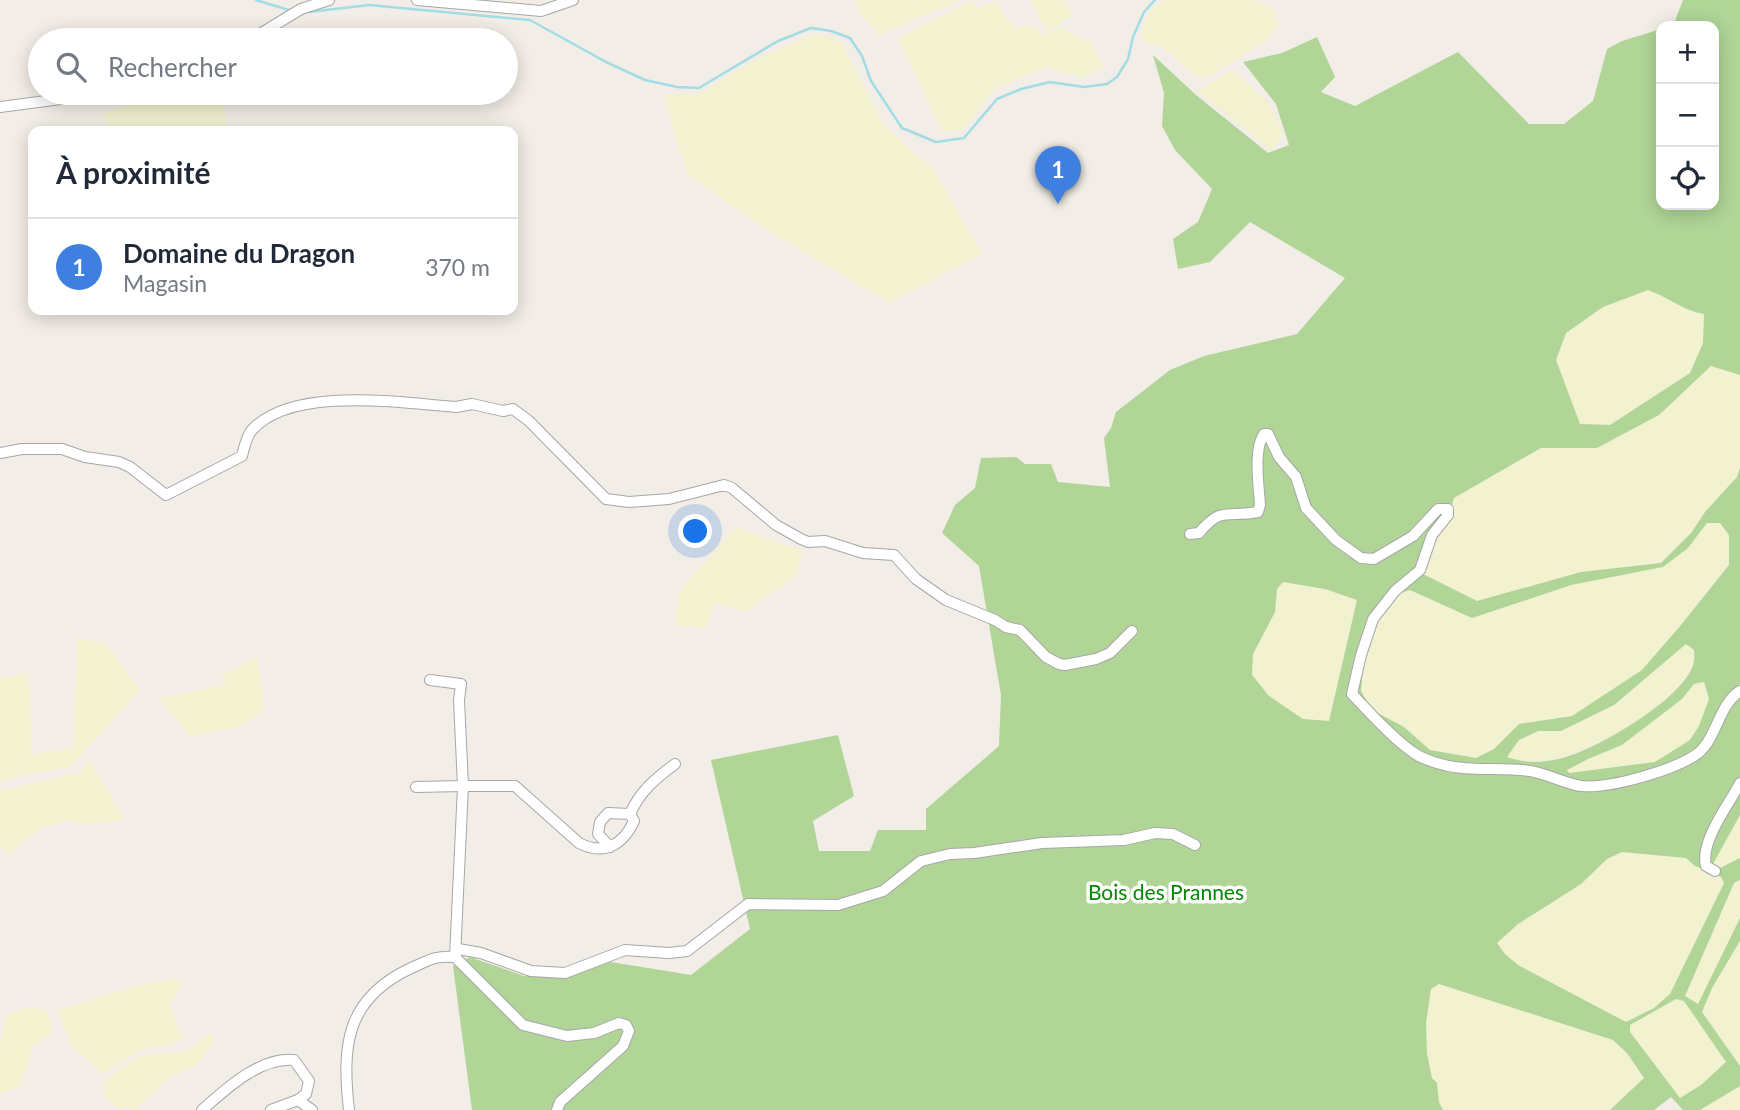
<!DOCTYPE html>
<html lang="fr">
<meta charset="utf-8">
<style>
body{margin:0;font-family:Lato,sans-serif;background:#f6f6f7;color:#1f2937}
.controls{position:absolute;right:21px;top:21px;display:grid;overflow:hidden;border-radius:14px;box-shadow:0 4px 18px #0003}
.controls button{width:63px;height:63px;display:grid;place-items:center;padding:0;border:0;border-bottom:2px solid #e0e1e3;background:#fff;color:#1f2937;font:35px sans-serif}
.you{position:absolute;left:696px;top:532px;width:24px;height:24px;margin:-18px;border:5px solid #fff;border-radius:50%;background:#1a73e8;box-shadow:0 0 0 10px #1a73e833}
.badge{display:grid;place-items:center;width:46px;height:46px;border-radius:50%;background:#d10017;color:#fff;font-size:23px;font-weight:700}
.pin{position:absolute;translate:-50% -58px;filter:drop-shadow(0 2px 4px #0008)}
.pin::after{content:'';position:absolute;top:37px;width:24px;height:21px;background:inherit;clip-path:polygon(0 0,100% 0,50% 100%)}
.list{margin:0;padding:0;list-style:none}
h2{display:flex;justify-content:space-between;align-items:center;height:91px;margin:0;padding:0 28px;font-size:30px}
h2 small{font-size:23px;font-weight:400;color:#747a83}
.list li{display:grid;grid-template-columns:46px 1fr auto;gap:21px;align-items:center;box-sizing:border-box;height:98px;padding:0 28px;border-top:2px solid #e0e1e3}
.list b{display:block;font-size:26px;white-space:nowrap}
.list p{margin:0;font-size:23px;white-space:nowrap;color:#747a83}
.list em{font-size:23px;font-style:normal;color:#747a83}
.icon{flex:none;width:38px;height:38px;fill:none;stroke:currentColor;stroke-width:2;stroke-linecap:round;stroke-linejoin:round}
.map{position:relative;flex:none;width:1740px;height:1110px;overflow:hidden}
.search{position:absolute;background:#fff;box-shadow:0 4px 18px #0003;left:28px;top:28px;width:490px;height:77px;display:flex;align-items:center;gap:18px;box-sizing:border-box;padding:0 24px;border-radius:38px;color:#747a83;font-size:26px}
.panel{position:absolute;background:#fff;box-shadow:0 4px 18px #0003;left:28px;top:126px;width:490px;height:189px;border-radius:14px}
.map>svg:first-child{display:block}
</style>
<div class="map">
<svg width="1740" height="1110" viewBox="0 0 1740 1110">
<rect width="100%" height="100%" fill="#f2ede6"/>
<g fill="#f2f1d0">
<path d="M856,0H960L879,35L857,10Z"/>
<path d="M1030,0H1063L1074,15L1046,31Z"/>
<path d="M1165,0H1252L1273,9L1279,24L1268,39L1208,77L1194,75L1165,49L1143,42L1142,29L1151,9Z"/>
<path d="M971,1L976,8L996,1L1014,29L1032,25L1044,35L1062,26L1079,39L1091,41L1103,67L1082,78L1047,67L994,89L964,129L943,132L898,38Z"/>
<path d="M815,34L841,42L885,126L935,171L982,254L889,303L773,234L688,175L665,103L666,94H699L765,55Z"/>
<path d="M1233,70L1267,101L1284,134L1272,151L1197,91Z"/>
<path d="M162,93H222L227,131H108L103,113Z"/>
<path d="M1648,290L1664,296L1691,312L1704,314L1703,343L1690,373L1610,425L1580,424L1556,360L1566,333L1603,307Z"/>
<path d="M1711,366L1740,375V468L1737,477L1705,512L1691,533L1660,563L1581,572L1477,601L1423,574L1432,546L1446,524L1454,498L1542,448H1598L1659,415Z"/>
<path d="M1707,523H1720L1729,535V564L1681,625L1642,670L1572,716L1519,724L1494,749L1476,758L1430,750L1404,727L1372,710L1361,691L1364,657L1377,620L1397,594L1409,590L1472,618L1571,585L1663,567L1688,548Z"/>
<path d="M736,527L802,551L796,577L745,612L715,604L705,628L675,625L679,592Z"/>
<path d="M1283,582L1325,589L1357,600L1329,722L1303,719L1269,696L1252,675L1253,654L1275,612L1277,589Z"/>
<path d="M77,638L105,643L140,690L70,767L32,773L0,782V679L26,673L29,676L32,754L73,748Z"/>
<path d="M1686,644L1694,650V663L1683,680L1673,692L1631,727L1566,757L1524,763L1507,757L1519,740L1538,731L1561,730L1614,705Z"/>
<path d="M257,657L265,709L240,727L190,737L160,699L225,684L222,675Z"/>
<path d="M1704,682L1709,699L1699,726L1690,740L1656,762L1569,773L1566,770L1682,699L1694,684Z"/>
<path d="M89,760L125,819L85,825L68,820L38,830L10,854L0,847V791L81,772Z"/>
<path d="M1740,815V858L1720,868L1713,864Z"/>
<path d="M1622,852L1686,858L1695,866L1721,877L1724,883L1670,994L1654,1008L1625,1022L1518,965L1505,954L1497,943L1518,924L1581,884L1607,859Z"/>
<path d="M1740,880V918L1698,1005L1685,996L1734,883Z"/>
<path d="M1740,941V1066L1702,1012L1712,988Z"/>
<path d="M176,978L182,984L170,1004L183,1039L165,1046L143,1049L102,1074L72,1046L57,1010L134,986Z"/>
<path d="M1439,984L1613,1039L1626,1053L1644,1078L1610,1110H1443L1439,1102L1437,1083L1432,1078L1427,1054L1426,1023L1431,989Z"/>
<path d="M1676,999L1684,1001L1726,1062L1701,1085L1680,1098L1630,1032V1025Z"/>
<path d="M28,1007L47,1010L53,1031L33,1047L20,1087L0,1094V1044L7,1014Z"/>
<path d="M210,1033L216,1040L196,1065L170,1077L135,1110L116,1107L105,1097L104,1081L138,1056L188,1050Z"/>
<path d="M1740,1086V1110H1700Z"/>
</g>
<path fill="#b0d597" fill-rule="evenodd" d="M1683,0H1740V375L1711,366L1659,415L1597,448H1541L1454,498L1446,524L1432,546L1423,574L1477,601L1581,572L1661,563L1691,533L1705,512L1737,477L1740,468V815L1713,864L1720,868L1740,858V880L1734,883L1685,996L1698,1004L1740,918V941L1712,988L1702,1012L1740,1066V1086L1700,1110H1683L1671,1097L1654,1110H1610L1644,1078L1627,1053L1613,1040L1439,984L1431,989L1426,1023L1427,1054L1432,1078L1437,1083L1439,1102L1443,1110H472L453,966L470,957L524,976L611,962L691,975L750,929L711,760L838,735L854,796L813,821L819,851H870L878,830H926V809L999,746L1001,695L979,566L942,533L955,505L975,488L981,458L1016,457L1025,464H1051L1058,482L1110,487L1104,438L1111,428L1116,412L1170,370L1204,356L1297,334L1345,278L1250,222L1210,262L1178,269L1173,239L1198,222L1212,189L1175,150L1162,126L1164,93L1153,55L1196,95L1268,153L1289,145L1276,104L1243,62L1282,53L1317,37L1335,77L1321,92L1355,106L1458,52L1529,124H1564L1593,101L1607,49L1622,41L1661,29V205H1714V26H1673ZM1648,290C1668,297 1684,311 1704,314L1703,343L1690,373L1610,425L1580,424L1556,360L1566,333L1603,307ZM1707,523H1720L1729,535V565L1681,625L1642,670L1572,716L1519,724L1494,749L1476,758L1430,750L1404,727L1372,710L1361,691L1364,657L1377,620L1397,594L1410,590L1472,618L1571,585L1663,567L1688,548ZM1283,582L1325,589L1357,600L1329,721L1303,719L1269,696L1252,675L1253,654L1275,612L1277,589ZM1686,644L1694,650C1694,654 1695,657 1694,661C1689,696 1598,748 1566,757C1547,763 1526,764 1507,757L1519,740L1538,731H1561L1614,705ZM1704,682L1709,699L1699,726L1690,740L1655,762L1569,773L1567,770L1588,759L1622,745L1682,699L1694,684ZM1622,852L1686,858L1695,866L1721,877L1724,883L1670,994L1654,1008L1626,1022L1518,965L1505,954L1497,943L1518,924L1581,884L1607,859ZM1676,999L1684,1001L1726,1062L1701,1085L1680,1098L1630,1032V1025Z"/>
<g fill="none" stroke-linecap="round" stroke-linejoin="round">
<g stroke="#a2dce4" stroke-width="2.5">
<path d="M256,0L292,11"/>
<path d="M309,12L369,5L530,20L606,62L645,80L677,87L699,88L778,41L811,28L831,31L850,38L862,56L871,81L902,128L936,142L964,138L997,99L1021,89L1050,82L1084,87L1107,84L1117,77L1128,59L1133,37L1144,12L1155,0"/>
</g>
<defs>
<g id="minor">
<path d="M417,0L541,11L573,0"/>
<path d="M250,40L301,9L329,0"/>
<path d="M0,107L106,93"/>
<path d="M0,453L22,449H62L85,457L119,462L130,467L166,495L242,456C244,448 246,438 251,431C291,385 402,403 456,407L472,404L503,411L513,409L529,421L606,499L629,502L669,499L724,485L732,488L776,525L801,539L808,542L825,541L863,553L894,555L916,579L946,600L995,620L1006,627L1020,630L1046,657L1059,664L1065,665L1096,659L1110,653L1132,631"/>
<path d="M1190,534L1199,533C1222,505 1228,518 1258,512L1260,505C1259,487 1253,449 1264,434H1268L1279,457L1296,477L1306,508L1336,540L1361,558L1374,559L1413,536L1438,509H1448V515L1432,535L1420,570L1395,591L1373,619L1361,655L1352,694C1369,712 1399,745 1419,756C1457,775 1491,766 1530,771C1548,774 1563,783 1581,786C1609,789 1670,771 1694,756C1717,742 1717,706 1740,691"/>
<path d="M416,787L463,786L459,700L461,684L430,680"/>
<path d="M630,814C640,791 655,779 675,764"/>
<path d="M1715,871L1706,866C1700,841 1728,806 1740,783"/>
<path d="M298,1100L312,1110"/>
<path d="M202,1110C227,1088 260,1057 294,1060L309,1081L306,1094L298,1100L271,1110"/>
<path d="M349,1110C342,1047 345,1000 409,969C428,961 434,955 455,957L458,949L481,953L531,971L565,973L625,950L669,953L687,951L748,904L838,905L883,891L921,861L950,854L974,853L1042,843L1124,840L1155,833L1173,834L1195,845"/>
<path d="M557,1110L560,1102L623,1046L629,1031L626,1025L619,1023L594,1033L567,1036L523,1025L455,957L463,786H515L579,843C604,856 623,845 634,821L630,814L608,813L600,822L598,834L610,847"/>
</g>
</defs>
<use href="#minor" stroke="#a7a7a7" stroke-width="12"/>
<use href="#minor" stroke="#fff" stroke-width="10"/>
</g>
<g text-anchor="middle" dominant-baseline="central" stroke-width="7" stroke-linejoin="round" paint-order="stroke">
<g font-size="21" fill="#058701" stroke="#fff">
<text x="1166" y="891">Bois des Prannes</text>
</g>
</g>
</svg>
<div class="controls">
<button>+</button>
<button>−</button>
<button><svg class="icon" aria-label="locate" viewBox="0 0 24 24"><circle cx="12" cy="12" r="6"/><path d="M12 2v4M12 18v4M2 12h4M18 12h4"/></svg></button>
</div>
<div class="you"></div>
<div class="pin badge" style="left:1058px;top:204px;background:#3f7fe0">1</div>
<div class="search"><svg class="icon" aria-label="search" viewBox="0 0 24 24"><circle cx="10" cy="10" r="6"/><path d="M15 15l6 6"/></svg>Rechercher</div>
<section class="panel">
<h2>À proximité<small></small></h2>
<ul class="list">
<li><span class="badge" style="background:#3f7fe0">1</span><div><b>Domaine du Dragon</b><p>Magasin</p></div><em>370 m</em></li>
</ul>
</section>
</div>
